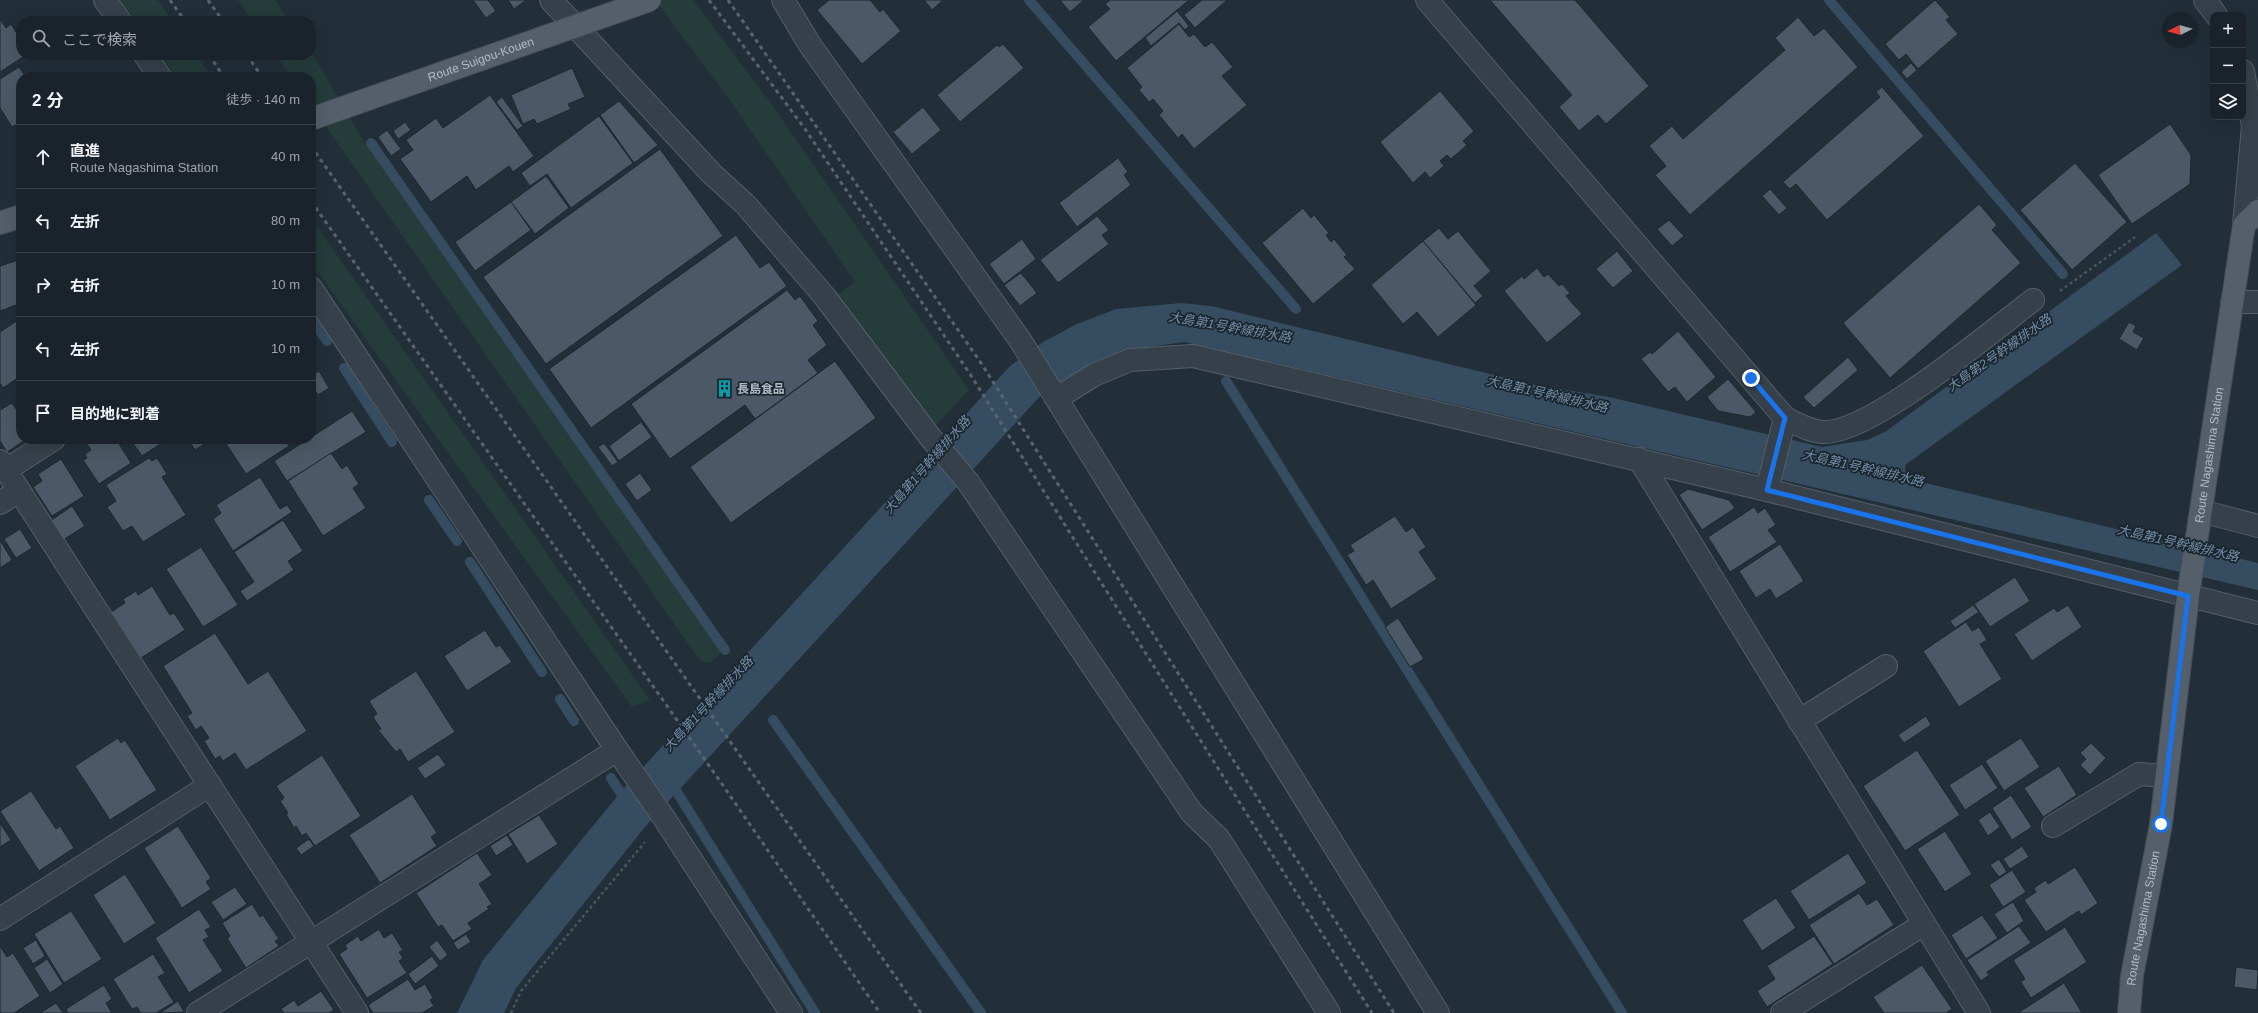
<!DOCTYPE html>
<html lang="ja">
<meta charset="utf-8">
<style>
body{margin:0;font-family:Arial,"Noto Sans JP",sans-serif;background:#232b33;color:#f1f3f6}
.controls{position:absolute;right:12px;top:12px;display:grid;overflow:hidden;border-radius:8px;box-shadow:0 4px 16px #0002}
.controls button{width:36px;height:36px;display:grid;place-items:center;padding:0;border:0;border-bottom:1px solid #384047;background:#1a232b;color:#f1f3f6;font:20px sans-serif}
.compass{position:absolute;left:2162px;top:12px;width:36px;height:36px;border-radius:50%;background:#1a232b;box-shadow:0 4px 16px #0002;rotate:264deg}
.stop{position:absolute;width:12px;height:12px;margin:-9px;border:3px solid #1a73e8;border-radius:50%;background:#fff}
.stop.end{background:#1a73e8;border-color:#fff;box-shadow:0 1px 4px #0008}
.list{margin:0;padding:0;list-style:none}
h2{display:flex;justify-content:space-between;align-items:center;height:52px;margin:0;padding:0 16px;font-size:17px}
h2 small{font-size:13px;font-weight:400;color:#9fa4a9}
.list li{display:grid;grid-template-columns:26px 1fr auto;gap:12px;align-items:center;box-sizing:border-box;height:64px;padding:0 16px;border-top:1px solid #384047}
.list b{display:block;font-size:15px;white-space:nowrap}
.list p{margin:0;font-size:13px;white-space:nowrap;color:#9fa4a9}
.list em{font-size:13px;font-style:normal;color:#9fa4a9}
.icon{flex:none;width:22px;height:22px;fill:none;stroke:currentColor;stroke-width:2;stroke-linecap:round;stroke-linejoin:round}
.map{position:relative;flex:none;width:2258px;height:1013px;overflow:hidden}
.search{position:absolute;background:#1a232b;box-shadow:0 4px 16px #0002;left:16px;top:16px;width:300px;height:44px;display:flex;align-items:center;gap:10px;box-sizing:border-box;padding:0 14px;border-radius:16px;color:#9fa4a9;font-size:15px}
.panel{position:absolute;background:#1a232b;box-shadow:0 4px 16px #0002;left:16px;top:72px;width:300px;height:372px;border-radius:16px}
.map>svg:first-child{display:block}
</style>
<div class="map">
<svg width="2258" height="1013" viewBox="0 0 2258 1013">
<rect width="100%" height="100%" fill="#222f39"/>
<g fill="#253c3b">
<path d="M120,0H158L172,21H136Z"/>
<path d="M238,0H275L289,21H252Z"/>
<path d="M655,0H693L773,106L969,390L936,425L833,298L855,282L727,96Z"/>
<path d="M311,52L362,139L723,651L710,663L701,662L311,105V77H291L276,55H311Z"/>
<path d="M160,55H196L212,77H176Z"/>
<path d="M311,218L650,700L632,707L311,263Z"/>
</g>
<path fill="#364c60" d="M2156,233L2182,265L1905,465V471L1913,480L2258,563V590L1185,342L1133,349L1094,362L1061,385L1055,380L645,827L516,988L504,1013H457L483,960L624,788L1010,366L1043,342L1077,324L1116,309L1181,303L1211,306L1535,385L1609,397L1822,447L1867,440L1885,432Z"/>
<g fill="none" stroke-linecap="round" stroke-linejoin="round">
<g stroke="#364c60" stroke-width="10">
<path d="M1029,0L1296,309"/>
<path d="M1829,0L2063,274"/>
<path d="M371,143L725,650"/>
<path d="M311,318L327,341"/>
<path d="M344,368L392,442"/>
<path d="M1226,381L1622,1013"/>
<path d="M429,500L457,541"/>
<path d="M470,562L542,672"/>
<path d="M560,699L574,721"/>
<path d="M773,720L981,1013"/>
<path d="M611,778L627,803"/>
<path d="M670,781L815,1013"/>
</g>
</g>
<g fill="#4a5965" stroke="#1d2730">
<path d="M473,0H488L496,11L486,18Z"/>
<path d="M508,0H526L514,9Z"/>
<path d="M829,0H870L880,12L883,9L901,31L862,64L817,10Z"/>
<path d="M924,0H943L932,10Z"/>
<path d="M1060,0H1084L1070,12Z"/>
<path d="M1110,0H1189L1116,61L1088,27L1110,9L1105,4Z"/>
<path d="M1202,0H1227L1195,28L1184,15Z"/>
<path d="M1490,0H1575L1649,86L1606,124L1598,115L1579,131L1559,107L1572,95Z"/>
<path d="M1935,0L1950,17L1946,20L1958,34L1918,69L1906,54L1899,60L1885,44Z"/>
<path d="M1177,11L1189,26L1185,30L1179,23L1151,46L1145,38Z"/>
<path d="M1798,17L1814,36L1824,28L1858,67L1690,215L1655,175L1666,166L1649,146L1672,126L1683,139L1785,50L1775,38Z"/>
<path d="M0,19L6,28L11,24L21,40V55H26L0,72Z"/>
<path d="M1179,24L1189,37L1194,34L1205,47L1212,42L1233,67L1222,76L1247,105L1194,149L1182,134L1178,138L1159,115L1163,111L1153,99L1149,102L1139,90L1142,87L1127,68Z"/>
<path d="M1003,44L1024,68L960,122L937,95L997,45L999,47Z"/>
<path d="M1911,63L1917,70L1907,79L1901,72Z"/>
<path d="M19,67L26,77H21V122L12,127L0,108V79Z"/>
<path d="M572,68L585,97L568,104L571,109L537,124L534,119L523,124L511,95Z"/>
<path d="M1882,87L1924,136L1827,220L1796,184L1790,189L1783,182L1880,97L1876,92Z"/>
<path d="M1440,91L1474,131L1463,141L1467,145L1451,159L1447,155L1440,161L1444,166L1430,178L1425,172L1413,183L1380,142Z"/>
<path d="M490,95L534,156L513,172L509,166L476,190L467,176L431,202L400,159L413,150L406,140L436,118L443,128Z"/>
<path d="M502,97L523,126L517,130L496,102Z"/>
<path d="M619,101L658,145L634,163L600,115Z"/>
<path d="M923,107L941,130L912,154L893,132Z"/>
<path d="M599,116L633,163L571,208L547,174L530,186L521,173Z"/>
<path d="M405,122L411,130L398,139L393,131Z"/>
<path d="M2170,124L2191,155L2190,184L2132,224L2098,175Z"/>
<path d="M387,130L401,149L391,156L378,137Z"/>
<path d="M660,149L723,236L546,364L483,277Z"/>
<path d="M1118,158L1128,172L1124,175L1131,185L1077,227L1059,203Z"/>
<path d="M2075,163L2127,222L2072,270L2020,210Z"/>
<path d="M546,176L569,208L535,234L511,202Z"/>
<path d="M1770,189L1787,208L1779,215L1762,196Z"/>
<path d="M511,202L531,230L475,271L455,242Z"/>
<path d="M1979,204L1997,225L1992,230L2021,263L1890,378L1843,323Z"/>
<path d="M1303,208L1311,218L1314,215L1329,233L1326,235L1331,242L1334,239L1347,255L1344,257L1355,269L1313,304L1262,243Z"/>
<path d="M1097,216L1109,230L1102,235L1109,244L1058,283L1040,260Z"/>
<path d="M1669,220L1684,236L1672,246L1657,229Z"/>
<path d="M1439,228L1448,239L1458,231L1491,271L1474,286L1483,296L1475,303L1423,241Z"/>
<path d="M736,235L760,268L769,262L787,286L591,428L549,369Z"/>
<path d="M1022,239L1036,259L1004,284L989,264Z"/>
<path d="M1423,241L1476,305L1438,337L1417,312L1403,324L1371,285Z"/>
<path d="M1617,251L1633,271L1613,288L1596,269Z"/>
<path d="M21,259V297L17,298L19,304L0,311V266Z"/>
<path d="M1537,268L1544,277L1548,274L1559,286L1562,284L1570,293L1566,296L1582,314L1547,343L1504,291L1522,276L1524,279Z"/>
<path d="M1021,273L1037,293L1020,306L1004,285Z"/>
<path d="M787,290L795,300L800,296L818,321L813,325L827,345L808,360L818,373L755,419L745,405L670,459L631,404Z"/>
<path d="M21,318V376L3,388L0,383V332Z"/>
<path d="M2129,322L2136,326L2133,332L2144,338L2137,350L2119,339Z"/>
<path d="M1678,331L1716,377L1687,402L1675,387L1668,392L1641,359L1650,352L1652,354Z"/>
<path d="M1848,357L1858,370L1814,408L1803,397Z"/>
<path d="M835,361L876,418L731,523L690,467Z"/>
<path d="M319,371L329,388L318,395L311,384V376Z"/>
<path d="M1728,379L1756,412L1750,417L1718,411L1707,397Z"/>
<path d="M12,403L21,416V439H27L7,452L0,441V410Z"/>
<path d="M21,403V415L16,407Z"/>
<path d="M352,411L366,432L287,481L274,461Z"/>
<path d="M641,422L652,437L619,461L609,446Z"/>
<path d="M89,439H116L131,463L99,484L83,460L87,458L85,454L91,450L85,441Z"/>
<path d="M130,439H168L142,456Z"/>
<path d="M188,439H212L195,450Z"/>
<path d="M223,439H284L289,446L246,474Z"/>
<path d="M604,443L618,462L612,466L598,447Z"/>
<path d="M331,453L342,469L347,465L359,484L353,488L366,508L323,536L288,481Z"/>
<path d="M149,458L152,461L157,458L167,474L162,477L186,515L143,542L132,526L123,531L107,507L116,501L106,485Z"/>
<path d="M61,459L84,496L52,516L33,487L42,481L38,474Z"/>
<path d="M640,473L652,490L637,501L625,484Z"/>
<path d="M260,477L280,509L287,505L292,512L233,551L213,519L221,513L216,505Z"/>
<path d="M1688,489L1729,500L1735,508L1702,530L1679,495Z"/>
<path d="M72,506L85,526L63,540L50,521Z"/>
<path d="M1754,507L1758,513L1765,508L1776,525L1768,530L1777,542L1730,572L1708,537Z"/>
<path d="M1395,516L1406,532L1413,527L1426,547L1419,552L1437,579L1391,609L1373,580L1366,585L1347,555L1354,551L1350,545Z"/>
<path d="M283,520L303,551L288,561L294,570L247,601L240,591L254,582L234,552Z"/>
<path d="M20,529L32,548L16,558L4,539Z"/>
<path d="M0,540L12,560L0,568Z"/>
<path d="M1780,544L1804,581L1776,599L1770,589L1756,598L1739,571Z"/>
<path d="M201,547L238,605L203,627L166,569Z"/>
<path d="M2015,577L2030,601L1990,627L1974,604Z"/>
<path d="M152,586L170,615L174,613L185,630L141,658L111,612L125,603L123,599L136,591L138,595Z"/>
<path d="M1973,605L1979,612L1955,628L1950,621Z"/>
<path d="M2068,605L2082,627L2032,661L2014,634L2054,608L2057,612Z"/>
<path d="M1398,618L1424,659L1410,667L1385,627Z"/>
<path d="M1966,622L1972,631L1979,627L1987,640L1980,644L2002,679L1959,707L1923,651Z"/>
<path d="M485,630L496,647L500,645L512,662L467,691L444,656Z"/>
<path d="M215,633L248,684L268,671L307,731L246,770L235,753L223,761L220,756L215,759L204,741L209,738L201,726L196,730L187,716L192,713L163,666Z"/>
<path d="M416,671L455,732L408,762L400,749L396,752L378,730L381,729L373,717L377,714L369,701Z"/>
<path d="M1926,716L1931,725L1904,743L1898,735Z"/>
<path d="M118,738L121,743L125,740L157,790L110,820L75,766Z"/>
<path d="M2021,738L2040,767L2004,791L1985,761Z"/>
<path d="M2091,743L2106,758L2090,775L2080,765L2086,759L2080,753Z"/>
<path d="M1917,750L1960,815L1905,851L1863,786Z"/>
<path d="M438,754L446,765L425,779L417,768Z"/>
<path d="M322,755L361,816L315,846L306,833L302,836L296,826L294,828L286,814L288,813L280,801L284,798L276,786Z"/>
<path d="M1982,764L1998,788L1965,810L1949,785Z"/>
<path d="M2059,766L2077,795L2043,817L2024,788Z"/>
<path d="M31,791L56,829L60,826L74,848L39,871L0,811Z"/>
<path d="M412,794L437,833L431,837L437,846L380,883L349,835Z"/>
<path d="M2011,795L2032,827L2012,840L1992,808Z"/>
<path d="M1990,812L2000,827L1988,836L1978,820Z"/>
<path d="M539,815L558,844L527,864L508,834Z"/>
<path d="M0,823L11,840L0,847Z"/>
<path d="M178,826L211,878L206,882L211,889L182,908L144,848Z"/>
<path d="M1945,831L1972,874L1945,892L1917,849Z"/>
<path d="M507,835L513,845L496,856L490,846Z"/>
<path d="M309,839L314,846L301,855L296,848Z"/>
<path d="M2022,846L2029,857L2010,869L2003,859Z"/>
<path d="M477,853L492,875L479,884L492,904L487,907L489,909L468,923L472,929L453,941L442,925L438,927L416,893Z"/>
<path d="M1848,853L1867,883L1809,920L1790,891Z"/>
<path d="M1999,859L2007,872L1999,877L1990,865Z"/>
<path d="M2075,867L2098,903L2081,915L2079,911L2046,932L2024,900L2036,892L2034,888L2046,880L2048,884Z"/>
<path d="M2012,870L2026,892L2003,907L1989,885Z"/>
<path d="M125,874L156,923L124,944L93,895Z"/>
<path d="M235,887L247,904L223,920L211,902Z"/>
<path d="M1859,893L1867,905L1877,899L1894,925L1834,964L1809,925Z"/>
<path d="M1776,898L1796,928L1762,951L1742,920Z"/>
<path d="M2013,902L2024,921L2007,933L1994,914Z"/>
<path d="M252,904L260,917L263,915L279,939L275,941L279,946L246,968L227,938L230,936L222,923Z"/>
<path d="M199,909L211,927L205,930L209,937L203,940L223,971L189,993L155,938Z"/>
<path d="M71,911L102,959L64,983L34,934Z"/>
<path d="M1982,915L1998,938L1966,959L1951,935Z"/>
<path d="M2019,926L2031,943L1987,972L1989,975L1981,981L1967,960Z"/>
<path d="M2065,927L2087,962L2031,998L2021,982L2025,979L2013,960Z"/>
<path d="M379,929L384,938L392,933L403,950L399,952L403,958L399,961L407,973L367,998L339,954L347,949L345,945L358,936L361,941Z"/>
<path d="M466,934L471,942L458,950L453,943Z"/>
<path d="M1814,936L1833,964L1767,1007L1757,991L1775,979L1767,966Z"/>
<path d="M36,940L45,956L33,964L23,948Z"/>
<path d="M437,940L448,955L440,961L429,947Z"/>
<path d="M0,946L7,957L13,953L40,996L14,1013H1L0,1011Z"/>
<path d="M153,954L165,973L158,977L174,1002L156,1013H141L137,1007L132,1009L113,979Z"/>
<path d="M432,956L439,966L415,984L408,974Z"/>
<path d="M47,959L63,984L50,993L34,968Z"/>
<path d="M1922,965L1952,1009L1946,1013H1884L1873,997Z"/>
<path d="M2236,967L2258,970L2257,990L2234,987Z"/>
<path d="M408,979L415,990L425,984L433,998L430,1000L434,1006L422,1013H373L368,1005Z"/>
<path d="M2064,983L2082,1013H2018Z"/>
<path d="M104,985L112,999L106,1003L112,1013H68L66,1009Z"/>
<path d="M321,991L334,1010L329,1013H284L281,1009L294,1000L298,1006Z"/>
<path d="M178,1001L184,1012L160,1013Z"/>
<path d="M56,1003L63,1013H40Z"/>
</g>
<g fill="none" stroke-linecap="round" stroke-linejoin="round">
<defs>
<g id="minor">
<path d="M105,0L120,21"/>
<path d="M551,0L711,173L746,205L825,297L930,437L968,482L1192,813L1219,839L1329,1013"/>
<path d="M783,0L810,45L1020,340L1438,1013"/>
<path d="M1427,0L1785,418C1797,424 1809,431 1822,432C1868,436 1993,330 2033,300"/>
<path d="M2205,0L2216,15"/>
<path d="M145,55L160,77"/>
<path d="M2243,71L2253,126L2244,225"/>
<path d="M311,288L617,750L664,818L791,1013"/>
<path d="M2232,302H2258"/>
<path d="M1057,398L1094,375L1130,360L1193,356L1767,490L2258,613"/>
<path d="M1639,459L1979,1013"/>
<path d="M0,461L357,1013"/>
<path d="M6,470L54,439"/>
<path d="M1767,490L1785,418"/>
<path d="M0,503L19,491"/>
<path d="M2201,511L2258,526"/>
<path d="M1799,721L1886,666"/>
<path d="M2053,826L2139,774L2165,776"/>
<path d="M0,919L210,785"/>
<path d="M198,1013L617,750"/>
<path d="M1782,1013L1924,924"/>
</g>
<g id="major">
<path d="M0,223L21,216"/>
<path id="s1" d="M2129,1013L2132,976L2161,824L2188,596L2244,225L2258,211"/>
</g>
</defs>
<use href="#minor" stroke="#545e67" stroke-width="24"/>
<use href="#major" stroke="#424c56" stroke-width="24"/>
<g stroke="#445959" stroke-width="2.5" stroke-dasharray="3 3" stroke-linecap="butt">
<path d="M2060,291L2135,237"/>
<path d="M511,1013L521,991L645,842"/>
</g>
<use href="#minor" stroke="#36404a" stroke-width="22"/>
<use href="#major" stroke="#545f6a" stroke-width="22"/>
<g stroke="#586571" stroke-width="3" stroke-dasharray="4 4" stroke-linecap="butt">
<path d="M170,0L185,21"/>
<path d="M208,0L223,21"/>
<path d="M709,0L805,129L970,374L1372,1013"/>
<path d="M728,0L981,363L1394,1013"/>
<path d="M209,55L224,77"/>
<path d="M247,55L262,77"/>
<path d="M311,146L921,1013"/>
<path d="M311,201L722,784L880,1013"/>
</g>
<defs>
<g id="major-bridge">
<path id="s2" d="M311,119L650,0"/>
</g>
</defs>
<use href="#major-bridge" stroke="#424c56" stroke-width="24" stroke-linecap="butt"/>
<use href="#major-bridge" stroke="#545f6a" stroke-width="22"/>
</g>
<g fill="none" stroke-linecap="round" stroke-linejoin="round">
<path stroke="#1a73e8" stroke-width="5" d="M1751,378L1785,418L1767,490L2188,596L2161,824"/>
</g>
<defs>
<symbol id="building-bare" viewBox="-9 -9 18 18"><path d="M-4-6H4V6H1V3H-1V6H-4ZM-2.5-4.3h1.7v1.8h-1.7ZM.8-4.3h1.7v1.8H.8ZM-2.5-1h1.7V.8h-1.7ZM.8-1h1.7V.8H.8Z" fill="#0f9aa8" stroke="#1b252e" stroke-width="2.5" paint-order="stroke"/></symbol>
</defs>
<g fill-rule="evenodd">
<use href="#building-bare" x="712" y="376" width="25" height="25"/>
</g>
<g text-anchor="middle" dominant-baseline="central" stroke-width="3.5" stroke-linejoin="round" paint-order="stroke">
<g font-size="12" fill="#b1bbc6" stroke="#1b252e">
<text stroke="none"><textPath href="#s2" startOffset="180">Route Suigou-Kouen</textPath></text>
<text stroke="none"><textPath href="#s1" startOffset="564">Route Nagashima Station</textPath></text>
<text stroke="none"><textPath href="#s1" startOffset="96">Route Nagashima Station</textPath></text>
</g>
<g font-size="12" font-weight="bold" fill="#b1bbc6" stroke="#1b252e" text-anchor="start">
<text x="737" y="389">長島食品</text>
</g>
<g font-size="13" font-style="italic" fill="#718fa9" stroke="#1b252e">
<text transform="translate(1230 327) rotate(10)">大島第1号幹線排水路</text>
<text transform="translate(1999 353) rotate(-35)">大島第2号幹線排水路</text>
<text transform="translate(1547 394) rotate(13)">大島第1号幹線排水路</text>
<text transform="translate(927 465) rotate(-49)">大島第1号幹線排水路</text>
<text transform="translate(1863 468) rotate(13)">大島第1号幹線排水路</text>
<text transform="translate(2178 543) rotate(13)">大島第1号幹線排水路</text>
<text transform="translate(708 704) rotate(-47)">大島第1号幹線排水路</text>
</g>
</g>
</svg>
<div class="controls">
<button>+</button>
<button>−</button>
<button><svg class="icon" aria-label="layers" viewBox="0 0 24 24"><path d="M12 4l9 5-9 5-9-5zM3 14l9 5 9-5"/></svg></button>
</div>
<svg class="compass" viewBox="-18 -18 36 36"><path d="M0-13l5 13h-10z" fill="#e53935"/><path d="M0 13l5-13h-10z" fill="#9fa4a9"/></svg>
<div class="stop" style="left:2161px;top:824px"></div>
<div class="stop end" style="left:1751px;top:378px"></div>
<div class="search"><svg class="icon" aria-label="search" viewBox="0 0 24 24"><circle cx="10" cy="10" r="6"/><path d="M15 15l6 6"/></svg>ここで検索</div>
<section class="panel">
<h2>2 分<small>徒歩 · 140 m</small></h2>
<ul class="list">
<li><svg class="icon" aria-label="ahead" viewBox="0 0 24 24"><path d="M12 20V5M6 11l6-6 6 6"/></svg><div><b>直進</b><p>Route Nagashima Station</p></div><em>40 m</em></li>
<li><svg class="icon" aria-label="left" viewBox="0 0 24 24"><path d="M17 20v-9H6M10 6l-5 5 5 5"/></svg><div><b>左折</b></div><em>80 m</em></li>
<li><svg class="icon" aria-label="right" viewBox="0 0 24 24"><path d="M7 20v-9h11M14 6l5 5-5 5"/></svg><div><b>右折</b></div><em>10 m</em></li>
<li><svg class="icon" aria-label="left" viewBox="0 0 24 24"><path d="M17 20v-9H6M10 6l-5 5 5 5"/></svg><div><b>左折</b></div><em>10 m</em></li>
<li><svg class="icon" aria-label="arrive" viewBox="0 0 24 24"><path d="M6 21V4h12l-3 4 3 4H6"/></svg><div><b>目的地に到着</b></div></li>
</ul>
</section>
</div>
